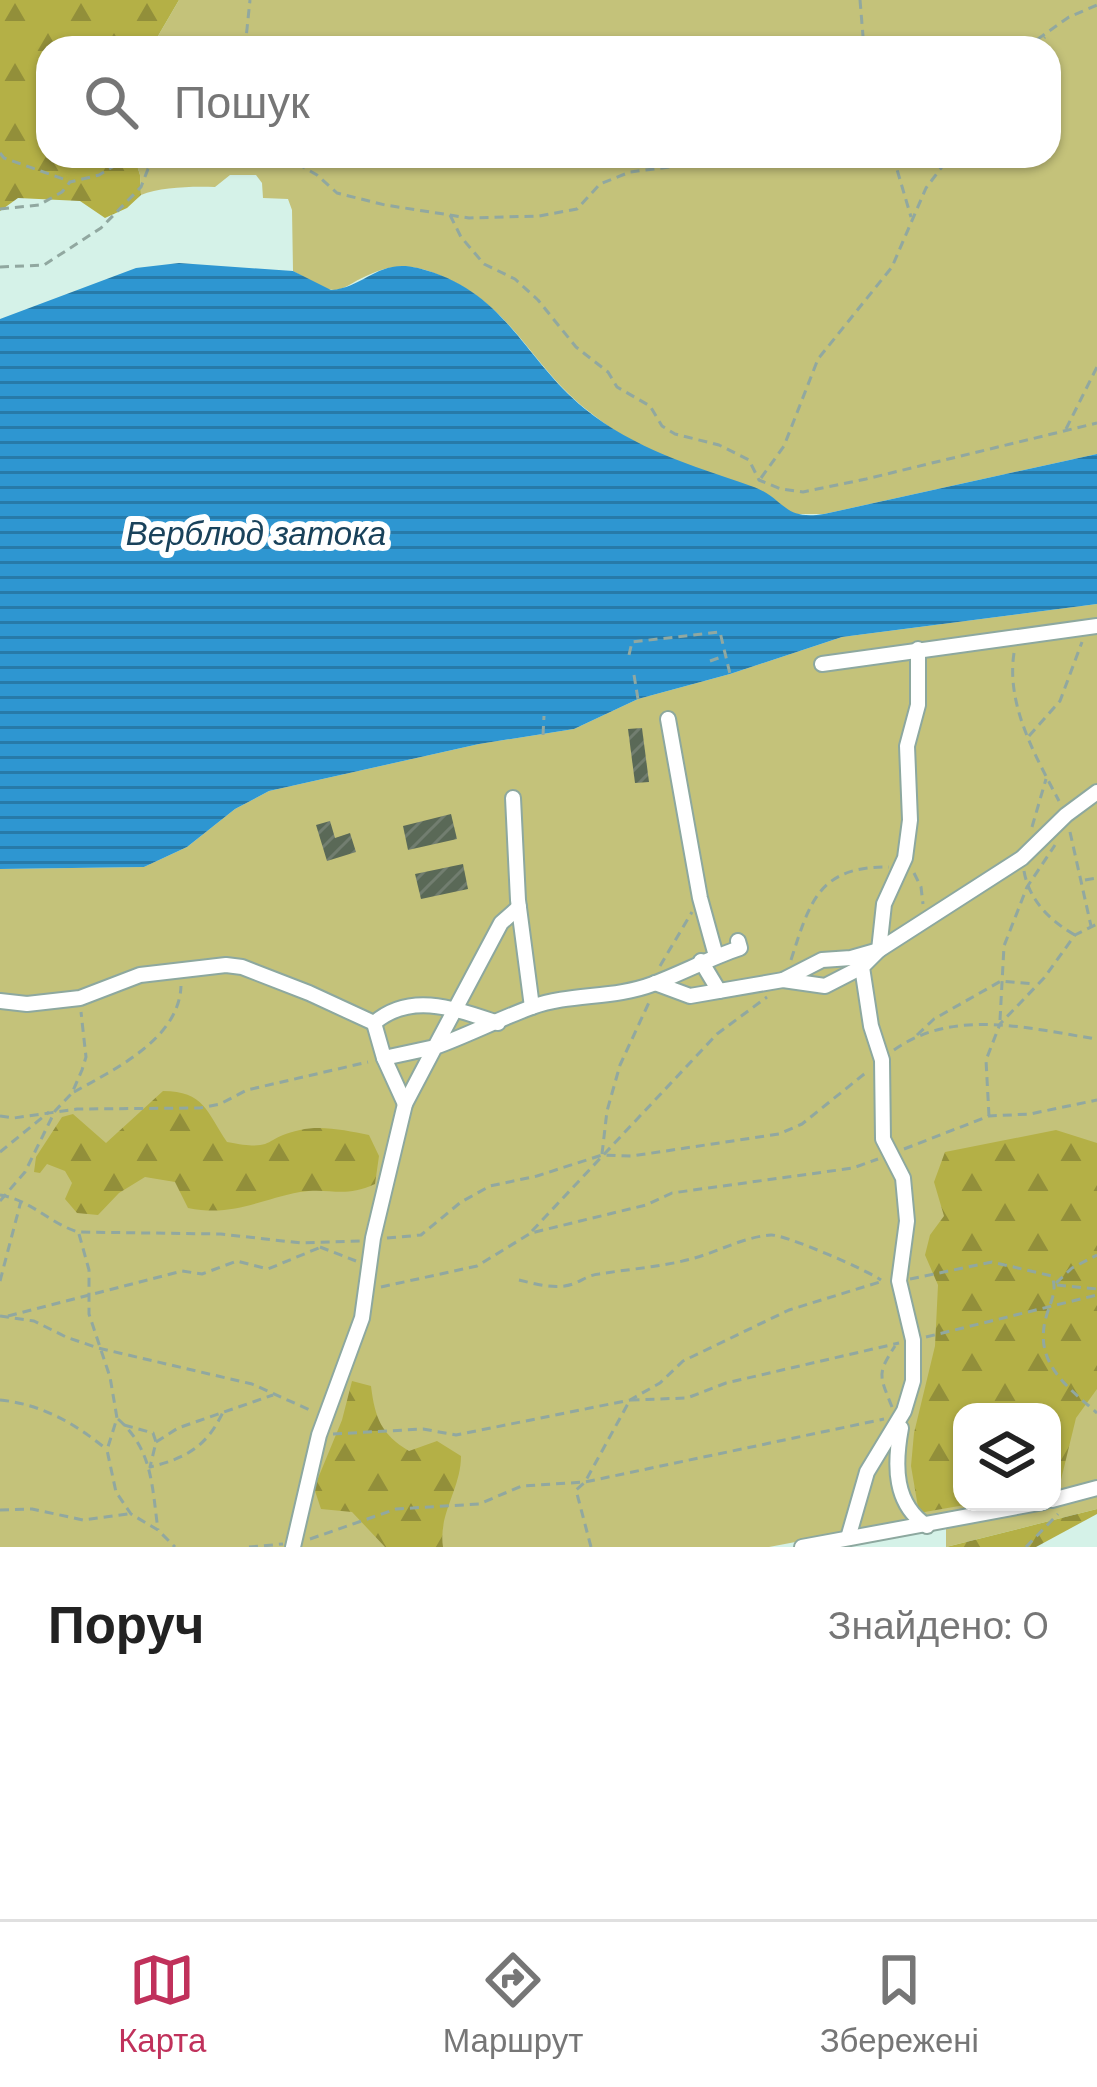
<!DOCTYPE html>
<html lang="uk">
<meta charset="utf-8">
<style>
body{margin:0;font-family:"DM Sans",sans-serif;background:#f2f2f2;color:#222}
.controls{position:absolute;right:36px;bottom:36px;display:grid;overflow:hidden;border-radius:24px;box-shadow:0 3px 9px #0004}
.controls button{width:108px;height:108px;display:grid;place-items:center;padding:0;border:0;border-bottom:3px solid #e0e0e0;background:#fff;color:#222;font:60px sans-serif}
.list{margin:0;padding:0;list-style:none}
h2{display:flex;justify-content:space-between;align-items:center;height:156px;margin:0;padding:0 48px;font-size:51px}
h2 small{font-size:39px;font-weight:400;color:#767676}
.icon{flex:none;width:66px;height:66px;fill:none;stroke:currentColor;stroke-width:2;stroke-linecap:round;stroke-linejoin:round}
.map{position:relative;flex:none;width:1097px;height:1547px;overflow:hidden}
.search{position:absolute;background:#fff;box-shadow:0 3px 9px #0004;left:36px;right:36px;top:36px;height:132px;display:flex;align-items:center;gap:30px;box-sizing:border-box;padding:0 42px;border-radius:36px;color:#767676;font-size:45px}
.sheet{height:372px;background:#fff}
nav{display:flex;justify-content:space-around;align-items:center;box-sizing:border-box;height:168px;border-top:3px solid #e0e0e0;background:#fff;font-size:33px;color:#767676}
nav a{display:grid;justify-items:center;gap:6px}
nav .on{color:#c0315b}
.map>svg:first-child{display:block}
</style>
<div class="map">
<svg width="1097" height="1547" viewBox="0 0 1097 1547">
<defs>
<pattern id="forest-firs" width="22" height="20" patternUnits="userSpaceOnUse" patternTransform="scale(3)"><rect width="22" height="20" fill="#b4b046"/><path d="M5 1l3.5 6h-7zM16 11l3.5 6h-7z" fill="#928f3a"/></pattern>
<pattern id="water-rules" width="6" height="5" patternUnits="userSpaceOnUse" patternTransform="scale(3)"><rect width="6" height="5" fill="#2e96d1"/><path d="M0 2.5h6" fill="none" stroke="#277aa9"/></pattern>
<pattern id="building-hatch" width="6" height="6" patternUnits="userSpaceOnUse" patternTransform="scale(3)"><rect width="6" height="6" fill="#5a6957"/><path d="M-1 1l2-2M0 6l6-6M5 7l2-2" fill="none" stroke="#727e70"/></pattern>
</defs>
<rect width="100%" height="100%" fill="#d5f2e8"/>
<g fill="#c4c27a">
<path d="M179,0H1097V454L824,514H790C746,480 706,477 657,454C632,443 608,427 587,410C530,365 513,305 439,275C409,262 388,264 360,279C352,283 344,289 335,290C320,290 306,278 293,271L292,210L288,199L263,198L262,183L256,175H230L215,187C193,186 160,187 141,195L140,175L134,156H1049V48H151Z"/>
<path d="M1097,604V1481L1052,1493V1412H962V1502H1007L769,1547H0V869L144,867L187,847L235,809L269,791L479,744L574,729L638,699L730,674L842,637Z"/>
<path d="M1097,1490V1509L946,1547V1529Z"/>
</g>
<g fill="url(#forest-firs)">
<path d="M0,0H179L151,48H48V156H134L140,175L141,195L127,208L105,218L80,201L18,198L0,211Z"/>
<path d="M163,1091C204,1091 207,1112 227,1142C278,1152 261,1138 300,1130C323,1125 347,1131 369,1135L379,1156L375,1184C342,1199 331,1187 300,1192C258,1200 233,1217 188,1208L175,1182L145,1177L119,1193L98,1215L77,1213L65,1199L72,1183L65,1171L47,1164L40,1173L34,1172L36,1157L62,1117L73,1114L106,1143Z"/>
<path d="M1056,1130L1097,1143V1389L1076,1418L1059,1488L1052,1490V1412H962V1502H982L919,1513L911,1466L914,1433L935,1346L938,1285L925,1255L930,1235L944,1216L934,1182L945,1152Z"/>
<path d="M352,1381L371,1386C375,1418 381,1434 409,1451L437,1441L461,1456C461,1489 438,1514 443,1547H385L352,1512L321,1509L314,1488L342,1420Z"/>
<path d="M1097,1509V1514L1036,1547H946Z"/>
</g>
<path fill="url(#water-rules)" d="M179,263L293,271L331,290C366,287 378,258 418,268C506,290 523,359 585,409C635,449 691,465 751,486C785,497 781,521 824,514L1097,454V604L842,637L730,674L638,699L574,729L479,744L269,791L235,809L187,847L144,867L0,869V319L136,268Z"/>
<g fill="url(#building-hatch)">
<path d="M642,728L649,782L635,783L628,729Z"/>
<path d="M451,814L457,839L408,850L403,826Z"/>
<path d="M330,821L335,838L350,833L356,852L327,861L316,825Z"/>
<path d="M463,864L468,889L421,899L415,874Z"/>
</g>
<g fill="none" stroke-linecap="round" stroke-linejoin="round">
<defs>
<g id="minor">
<path d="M822,664L1097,626"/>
<path d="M668,719L700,898L716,956"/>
<path d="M513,798L518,900L532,1007"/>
<path d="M701,961L719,991"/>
<path d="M783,980L825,986L862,967"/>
<path d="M655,983L690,996L783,980L822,960L851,958L879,950L1022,858L1066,815L1097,792"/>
<path d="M0,1001L27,1004L80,998L140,975L226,965L242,967L309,993L374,1023C411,991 456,1009 498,1023"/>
<path d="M374,1023L384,1058L405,1104"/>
<path d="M384,1058L435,1047L501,923L519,907"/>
<path d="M901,1428C894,1466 894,1504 927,1526"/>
<path d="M1052,1500L1097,1488"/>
<path d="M848,1538L867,1472L904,1411L913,1381V1340L899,1281L907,1221L903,1178L883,1139L882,1060L871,1026L862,967L879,950L884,904L905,858L910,820L907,746L918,705V649"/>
<path d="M293,1547L319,1435L362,1318L373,1238L405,1104L435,1047C468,1035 499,1019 532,1007C571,993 613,999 653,984C682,973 710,958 740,948L738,941"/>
<path d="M802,1547L1044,1502"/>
</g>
</defs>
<use href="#minor" stroke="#8da89f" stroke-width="18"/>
<g stroke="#91a8a0" stroke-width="3" stroke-dasharray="9 6" stroke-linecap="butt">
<path d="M860,0L864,48"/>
<path d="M245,48L250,0"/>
<path d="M1025,48L1069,17L1097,5"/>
<path d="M1033,48L1045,37"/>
<path d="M0,153L4,158L69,181"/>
<path d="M284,156L317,175L337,193L385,205L469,218L539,216L577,209L600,184L630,172L759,156"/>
<path d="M816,156H858"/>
<path d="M893,156L911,217"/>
<path d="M0,209L39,205L62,192L70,182L99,175L131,156"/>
<path d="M450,215L461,237L484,264L515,279L538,300L576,347L608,372L617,387L650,406L662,426L675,434L719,445L749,460L759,480L781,489L803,492L866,479L1097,423"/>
<path d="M0,267L44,265L101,228L141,187L153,156"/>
<path d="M1066,429L1097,367"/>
<path d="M761,478L784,446L818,359L892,267L926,188L950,156"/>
<path d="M1014,653C1006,705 1035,755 1059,801"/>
<path d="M629,655L632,642L720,632L730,674"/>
<path d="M710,661L724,656"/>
<path d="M634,675L638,699"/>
<path d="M543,735L544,716"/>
<path d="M1029,736L1060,701L1082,642"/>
<path d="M1032,827L1046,779"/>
<path d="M1070,832L1091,926"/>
<path d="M1024,871C1029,900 1050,921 1075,935"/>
<path d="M914,873L921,887L923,904"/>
<path d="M1085,880L1097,878"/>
<path d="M791,960C810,901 819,866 889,867"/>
<path d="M660,966L692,912"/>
<path d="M1000,1020L1004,946L1027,887L1055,845"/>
<path d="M917,1035L934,1019L1001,981L1035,984"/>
<path d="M894,1050C955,1007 1029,1029 1097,1039"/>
<path d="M74,1092C115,1069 179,1039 181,986"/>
<path d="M0,1116L14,1118L77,1109L200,1108L220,1104L247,1090L368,1062"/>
<path d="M989,1116L986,1060L1000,1024L1044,978L1075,935L1097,924"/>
<path d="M904,1149L989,1116L1030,1114L1097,1100"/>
<path d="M0,1152L49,1112"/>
<path d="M602,1154L607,1111L620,1065L651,998"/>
<path d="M0,1195C31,1200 49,1223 78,1232L221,1234L301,1243L360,1241"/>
<path d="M0,1201L25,1172L55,1111L72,1093L82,1070L86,1057L81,1012"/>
<path d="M532,1231L717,1034L767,997"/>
<path d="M79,1234L89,1270V1314L110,1377L117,1418L107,1450L116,1492L131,1514L158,1530L175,1547"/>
<path d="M387,1238L421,1235L461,1202L490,1186L537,1176L602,1155L632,1156L779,1134L802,1124L868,1071"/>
<path d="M320,1247L356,1261"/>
<path d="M910,1279L992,1262L1052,1276C1057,1291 1052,1298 1047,1314C1032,1361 1065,1385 1097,1413"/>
<path d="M519,1280C536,1284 555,1290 573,1284C583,1280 589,1275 599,1274C629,1269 661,1267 691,1259C718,1252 743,1237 771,1235C784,1234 867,1270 881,1280"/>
<path d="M0,1281L21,1201"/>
<path d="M1056,1283L1072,1268L1097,1255"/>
<path d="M1057,1285L1097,1289"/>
<path d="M381,1287L477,1266L531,1233L646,1205L672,1193L853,1168L878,1159"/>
<path d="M0,1316L34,1321L66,1337L98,1348L252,1384L312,1411"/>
<path d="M8,1316L182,1271L202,1274L237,1261L268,1269L321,1247"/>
<path d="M926,1337L1097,1295"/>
<path d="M0,1400C41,1404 74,1423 105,1448"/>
<path d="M892,1407C880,1376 876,1375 895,1346"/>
<path d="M118,1419C153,1450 152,1487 158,1530"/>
<path d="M124,1425L153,1433L156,1442L150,1467C187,1458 207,1446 223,1412"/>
<path d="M333,1434L423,1429L456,1435L630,1400L660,1383L683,1361L789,1310L883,1281"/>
<path d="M156,1442L178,1428L273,1395"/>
<path d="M0,1510L32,1509L83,1520L128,1514"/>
<path d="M310,1539L396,1509L479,1504L522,1486L585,1482L884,1419"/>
<path d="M249,1547L283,1544"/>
<path d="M591,1547L576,1490L585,1482L630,1400L687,1398L726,1383L899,1343"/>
<path d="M1026,1547L1058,1514"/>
</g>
<use href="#minor" stroke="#fff" stroke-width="14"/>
</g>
<g text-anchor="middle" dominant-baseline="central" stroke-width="12" stroke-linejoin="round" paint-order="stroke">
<g font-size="33" font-style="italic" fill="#19425b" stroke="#fff">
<text x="256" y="533">Верблюд затока</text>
</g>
</g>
</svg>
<div class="controls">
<button><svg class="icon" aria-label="layers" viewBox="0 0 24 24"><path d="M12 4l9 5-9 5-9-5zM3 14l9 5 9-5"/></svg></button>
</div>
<div class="search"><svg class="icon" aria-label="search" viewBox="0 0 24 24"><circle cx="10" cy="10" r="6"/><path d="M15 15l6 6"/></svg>Пошук</div>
</div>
<section class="sheet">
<h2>Поруч<small>Знайдено: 0</small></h2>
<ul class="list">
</ul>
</section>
<nav>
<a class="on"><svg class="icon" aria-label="map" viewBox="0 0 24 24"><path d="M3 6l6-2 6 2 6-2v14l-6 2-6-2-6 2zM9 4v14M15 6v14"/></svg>Карта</a>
<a><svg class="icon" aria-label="directions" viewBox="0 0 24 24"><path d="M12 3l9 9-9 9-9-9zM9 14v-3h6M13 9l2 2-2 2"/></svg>Маршрут</a>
<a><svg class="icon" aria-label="saved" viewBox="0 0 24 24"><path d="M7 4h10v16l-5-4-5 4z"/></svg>Збережені</a>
</nav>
